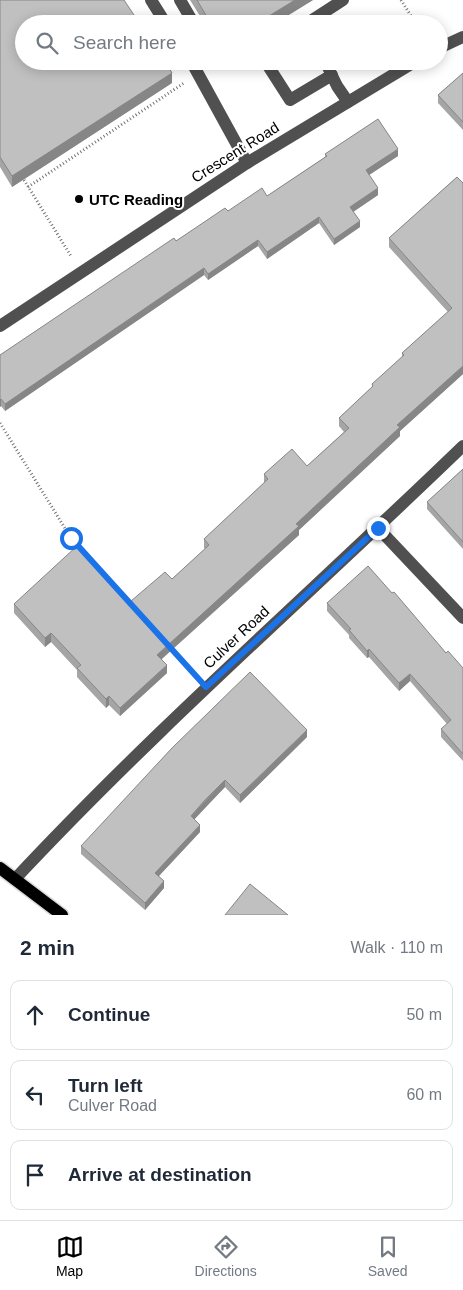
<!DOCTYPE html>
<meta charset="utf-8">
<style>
body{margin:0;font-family:Arial,sans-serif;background:#f6f6f7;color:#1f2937}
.stop{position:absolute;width:15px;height:15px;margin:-11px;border:4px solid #1a73e8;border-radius:50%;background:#fff}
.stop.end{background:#1a73e8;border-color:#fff;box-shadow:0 1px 5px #0008}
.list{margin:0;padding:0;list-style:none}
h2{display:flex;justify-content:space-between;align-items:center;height:65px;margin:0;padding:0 20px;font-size:21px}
h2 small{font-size:16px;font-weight:400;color:#747a83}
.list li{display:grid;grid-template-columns:32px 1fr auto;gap:15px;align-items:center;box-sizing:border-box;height:70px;margin:0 10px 10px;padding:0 10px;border:1px solid #e0e1e3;border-radius:10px}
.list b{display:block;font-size:19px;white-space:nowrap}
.list p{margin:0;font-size:16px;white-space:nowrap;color:#747a83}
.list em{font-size:16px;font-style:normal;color:#747a83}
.icon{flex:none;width:28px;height:28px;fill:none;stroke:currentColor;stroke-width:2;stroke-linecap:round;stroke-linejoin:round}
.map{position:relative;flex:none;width:463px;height:915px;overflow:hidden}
.search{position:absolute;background:#fff;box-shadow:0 2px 12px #0003;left:15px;right:15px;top:15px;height:55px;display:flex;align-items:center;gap:12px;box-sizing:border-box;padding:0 18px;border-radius:28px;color:#747a83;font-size:19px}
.sheet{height:305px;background:#fff}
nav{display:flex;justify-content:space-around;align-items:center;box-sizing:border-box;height:70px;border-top:1px solid #e0e1e3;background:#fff;font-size:14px;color:#747a83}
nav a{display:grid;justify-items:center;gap:2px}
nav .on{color:#000}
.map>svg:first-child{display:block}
</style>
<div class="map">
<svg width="463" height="915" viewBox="0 0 463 915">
<rect width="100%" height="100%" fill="#fff"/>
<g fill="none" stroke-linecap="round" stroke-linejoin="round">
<defs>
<path id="major" d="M0,868L62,915"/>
</defs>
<use href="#major" stroke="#dbdbdb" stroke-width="15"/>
<g stroke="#727272" stroke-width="3" stroke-dasharray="1 2.5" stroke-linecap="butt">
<path d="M401,0L416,24"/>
<path d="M281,24L288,19"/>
<path d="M24,180L71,256"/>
<path d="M28,187L184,83"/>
<path d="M0,423L71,538L79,548"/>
<path d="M170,646L194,673"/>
</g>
<g stroke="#505050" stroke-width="12">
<path d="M151,0L166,24"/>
<path d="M180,0L194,24"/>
<path d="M306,24L343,0"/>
<path d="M439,48L463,37"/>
<path d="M191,61L247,163"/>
<path d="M228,61L233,63L237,61"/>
<path d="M265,61L290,100L332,75"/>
<path d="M325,61L337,86L348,102"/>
<path d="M0,326L247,163L416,61"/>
<path d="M378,528L463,618"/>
<path d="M15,879C157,727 314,590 463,446"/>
</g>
<use href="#major" stroke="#000" stroke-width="12"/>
</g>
<g fill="#a5a5a5">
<path d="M0,0L172,83L12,187L0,167Z"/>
<path d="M190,0H313L274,24H205Z"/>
<path d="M463,73V130L438,103V95Z"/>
<path d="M325,154L398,156L369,175L378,195L353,212L360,227L334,245L319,223L267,259L258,246L208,280L204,275L5,411L1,406L0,407V355L176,241L228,211L267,196L325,157Z"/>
<path d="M457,177L463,374L400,431V436L299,530V535L162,659L167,673L120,716L109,705L106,708L77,677V670L51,642L45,647L14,613V604L131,601L172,579L205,549L204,548V539L264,483V474L307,466L344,432L339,426V418L372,387V384L402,357V353L448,312L389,247V238Z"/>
<path d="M463,469V549L427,509V502Z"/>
<path d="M327,603L446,653L463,668V761L441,737V729L447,724L410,681L399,691L369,657L367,658L349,638V635L327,611Z"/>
<path d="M307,737L240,803L225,787L205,807L194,819L200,832L159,876L164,888L145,910L81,854V846Z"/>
</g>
<g fill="#868686">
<path d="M295,0H313L274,24H256Z"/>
<path d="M172,73V83L12,187V176Z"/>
<path d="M398,149V156L366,177V170Z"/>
<path d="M378,188V195L350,214V207Z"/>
<path d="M319,217V223L267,259V252Z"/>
<path d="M360,221V227L334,245V239Z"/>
<path d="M258,240V246L208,280V274Z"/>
<path d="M204,268V275L5,411V404Z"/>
<path d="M463,366V374L400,431V436L299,530V535L157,663V655L296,524L397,425Z"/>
<path d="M1,399V406L0,407V400Z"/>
<path d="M51,633V642L45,647V638Z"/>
<path d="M369,649V657L367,658V651Z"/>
<path d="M167,665V673L120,716V708Z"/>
<path d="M410,674V681L399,691V683Z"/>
<path d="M109,696V705L106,708V699Z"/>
<path d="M307,730V737L240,803V795Z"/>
<path d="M225,780V787L191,823V816Z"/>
<path d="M200,825V832L155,880V873Z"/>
<path d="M164,881V888L145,910V903Z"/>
</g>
<g fill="#c0c0c0" stroke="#868686">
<path d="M0,0H124L140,24H24V61H165L172,73L12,176L0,157Z"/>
<path d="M197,0H295L256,24H211Z"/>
<path d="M463,73V122L438,95Z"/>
<path d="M378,119L398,149L366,170L378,188L350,207L360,221L334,239L319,217L267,252L258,240L208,274L204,268L5,404L1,399L0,400V355L174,238L176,241L225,208L228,211L262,188L267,196L327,156L325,154Z"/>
<path d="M457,177L463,183V366L397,425L400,427L296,524L299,526L157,655L167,665L120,708L109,696L106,699L77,668L81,665L51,633L45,638L14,604L78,545L131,601L165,572L172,579L209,545L204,539L268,479L264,474L292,449L307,466L349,428L339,418L373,386L372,384L404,355L402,353L452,308L389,238Z"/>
<path d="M463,469V542L427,502Z"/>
<path d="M368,566L392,593L394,592L446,653L448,651L463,668V754L441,729L451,720L410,674L399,683L369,649L367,651L349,630L351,629L327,603Z"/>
<path d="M250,672L307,730L240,795L225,780L205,800L191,816L200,825L155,873L164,881L145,903L81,846L172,748Z"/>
<path d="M250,884L288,915H225Z"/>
</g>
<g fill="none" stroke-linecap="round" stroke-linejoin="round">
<path stroke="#1a73e8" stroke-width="6" d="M71,538L206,687L378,528"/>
</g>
<circle fill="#000" stroke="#fff" stroke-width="2" cx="79" cy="199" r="5"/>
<g text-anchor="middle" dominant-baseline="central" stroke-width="4" stroke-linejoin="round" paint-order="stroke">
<g font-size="15" fill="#000" stroke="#fff">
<text transform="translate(235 152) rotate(-32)">Crescent Road</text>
<text transform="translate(236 637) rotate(-43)">Culver Road</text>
</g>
<g font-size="15" font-weight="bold" fill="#000" stroke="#fff" text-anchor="start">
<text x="89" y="199">UTC Reading</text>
</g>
</g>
</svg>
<div class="stop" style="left:71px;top:538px"></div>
<div class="stop end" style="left:378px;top:528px"></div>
<div class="search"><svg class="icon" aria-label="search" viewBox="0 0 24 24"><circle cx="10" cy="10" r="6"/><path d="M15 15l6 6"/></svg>Search here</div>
</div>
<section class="sheet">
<h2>2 min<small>Walk · 110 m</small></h2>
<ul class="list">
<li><svg class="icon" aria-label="ahead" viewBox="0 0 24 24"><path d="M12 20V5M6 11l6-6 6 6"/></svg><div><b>Continue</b></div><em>50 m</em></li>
<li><svg class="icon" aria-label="left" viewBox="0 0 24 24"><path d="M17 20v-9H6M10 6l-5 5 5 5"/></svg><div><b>Turn left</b><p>Culver Road</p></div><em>60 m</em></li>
<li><svg class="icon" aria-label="arrive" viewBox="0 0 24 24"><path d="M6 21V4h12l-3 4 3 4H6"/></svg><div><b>Arrive at destination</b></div></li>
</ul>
</section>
<nav>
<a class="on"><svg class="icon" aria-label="map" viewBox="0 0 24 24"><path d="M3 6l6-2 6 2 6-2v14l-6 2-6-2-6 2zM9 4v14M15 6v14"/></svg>Map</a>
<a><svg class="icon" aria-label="directions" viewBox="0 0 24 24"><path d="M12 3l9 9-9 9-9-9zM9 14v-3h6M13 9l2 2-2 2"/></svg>Directions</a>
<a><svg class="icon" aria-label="saved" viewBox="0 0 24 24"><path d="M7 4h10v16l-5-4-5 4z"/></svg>Saved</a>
</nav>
